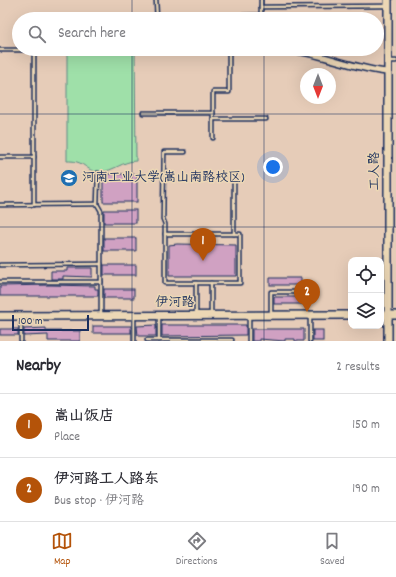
<!DOCTYPE html>
<meta charset="utf-8">
<style>
body{margin:0;font-family:Dekko,"LXGW WenKai TC",sans-serif;background:#f2f2f3;color:#2b2b33}
.controls{position:absolute;right:12px;bottom:12px;display:grid;overflow:hidden;border-radius:8px;box-shadow:0 4px 16px #0002}
.controls button{width:36px;height:36px;display:grid;place-items:center;padding:0;border:0;border-bottom:1px solid #e1e1e2;background:#fff;color:#2b2b33;font:20px sans-serif}
.compass{position:absolute;left:300px;top:68px;width:36px;height:36px;border-radius:50%;background:#fff;box-shadow:0 4px 16px #0002;rotate:180deg}
.scale{position:absolute;left:12px;bottom:10px;width:77px;box-sizing:border-box;padding-left:4px;border:2px solid #1b2f5e;border-top:0;font-size:11px;line-height:14px;white-space:nowrap;color:#1b2f5e;-webkit-text-stroke:3px #ecd7b5;paint-order:stroke}
.you{position:absolute;left:273px;top:167px;width:14px;height:14px;margin:-10px;border:3px solid #fff;border-radius:50%;background:#1a73e8;box-shadow:0 0 0 6px #1a73e833}
.badge{display:grid;place-items:center;width:26px;height:26px;border-radius:50%;background:#b45309;color:#fff;font-size:13px;font-weight:700}
.pin{position:absolute;translate:-50% -33px;filter:drop-shadow(0 1px 2px #0008)}
.pin::after{content:'';position:absolute;top:21px;width:14px;height:12px;background:inherit;clip-path:polygon(0 0,100% 0,50% 100%)}
.list{margin:0;padding:0;list-style:none}
h2{display:flex;justify-content:space-between;align-items:center;height:52px;margin:0;padding:0 16px;font-size:17px}
h2 small{font-size:13px;font-weight:400;color:#7c7c81}
.list li{display:grid;grid-template-columns:26px 1fr auto;gap:12px;align-items:center;box-sizing:border-box;height:64px;padding:0 16px;border-top:1px solid #e1e1e2}
.list b{display:block;font-size:15px;white-space:nowrap}
.list p{margin:0;font-size:13px;white-space:nowrap;color:#7c7c81}
.list em{font-size:13px;font-style:normal;color:#7c7c81}
.icon{flex:none;width:22px;height:22px;fill:none;stroke:currentColor;stroke-width:2;stroke-linecap:round;stroke-linejoin:round}
.map{position:relative;flex:none;width:396px;height:341px;overflow:hidden}
.search{position:absolute;background:#fff;box-shadow:0 4px 16px #0002;left:12px;right:12px;top:12px;height:44px;display:flex;align-items:center;gap:10px;box-sizing:border-box;padding:0 14px;border-radius:22px;color:#7c7c81;font-size:15px}
.sheet{height:180px;background:#fff}
nav{display:flex;justify-content:space-around;align-items:center;box-sizing:border-box;height:56px;border-top:1px solid #e1e1e2;background:#fff;font-size:11px;color:#7c7c81}
nav a{display:grid;justify-items:center;gap:2px}
nav .on{color:#b45309}
.map>svg:first-child{display:block}
</style>
<div class="map">
<svg width="396" height="341" viewBox="0 0 396 341">
<rect width="100%" height="100%" fill="#e6ccb8"/>
<filter id="ink" filterUnits="userSpaceOnUse"><feTurbulence type="fractalNoise" baseFrequency=".025" numOctaves="2"/><feDisplacementMap in="SourceGraphic" scale="8" xChannelSelector="R" yChannelSelector="G"/><feConvolveMatrix kernelMatrix="1 2 1 2 8 2 1 2 1" color-interpolation-filters="sRGB"/></filter>
<g filter="url(#ink)">
<path fill="#9fe0a9" stroke="#5d8884" d="M77,49H135L136,161C123,161 114,171 100,172C90,173 85,164 77,162C74,161 70,161 67,161V50Z"/>
<g fill="#d0a1c2" stroke="#1b2f5e">
<rect x="103" y="174" width="34" height="28"/>
<rect x="104" y="210" width="32" height="13"/>
<rect x="104" y="238" width="32" height="13"/>
<path d="M177,244L236,245V276H169V245Z"/>
<rect x="104" y="265" width="32" height="10"/>
<path d="M67,268H92V277L63,276V279H51V271H67Z"/>
<rect x="270" y="278" width="31" height="7"/>
<path d="M51,285L95,286V289H98V296H0V286Z"/>
<rect x="104" y="289" width="30" height="9"/>
<rect x="274" y="297" width="32" height="7"/>
<path d="M156,325V336H138L137,326Z"/>
<path d="M162,325H246V335L162,336Z"/>
<rect x="93" y="326" width="38" height="7"/>
<path d="M46,328V331H80V341H48V335L24,336V329Z"/>
<rect x="0" y="329" width="18" height="6"/>
<path d="M252,329H304V341H295V339H285V341L259,339V341H252Z"/>
<rect x="313" y="330" width="10" height="11"/>
</g>
<g fill="none" stroke-linecap="round" stroke-linejoin="round">
<defs>
<g id="lane">
<path d="M156,0L157,19"/>
<path d="M261,7L386,6"/>
<path d="M159,16H223V19"/>
<path d="M223,16L261,15V0"/>
<path d="M207,49L229,50V92H213V138"/>
<path d="M0,50H34V205"/>
<path d="M389,61H396"/>
<path d="M143,113H213"/>
<path d="M213,119H266"/>
<path d="M0,157H34"/>
<path d="M98,173L97,204L101,211V315"/>
<path d="M234,181V234"/>
<path d="M0,205L97,204"/>
<rect x="165" y="234" width="75" height="49"/>
<path d="M165,234V224L163,219L164,152H185"/>
<path d="M0,265L101,264"/>
<path d="M0,282H101"/>
<path d="M196,283V315"/>
<path d="M211,283V314"/>
<path d="M271,314V292H302"/>
<path d="M249,316V341"/>
<path d="M310,316V341"/>
<path d="M159,317V340"/>
<path d="M134,318V341"/>
<path d="M147,340H232"/>
<path d="M21,341V318"/>
</g>
<path id="street" d="M229,50C251,50 276,47 297,51C328,56 357,69 387,72"/>
<g id="secondary">
<path d="M388,0V341"/>
<path d="M381,315H396"/>
<path d="M0,316L351,315"/>
</g>
</defs>
<use href="#lane" stroke="#1b2f5e" stroke-width="5.5"/>
<use href="#street" stroke="#1b2f5e" stroke-width="8"/>
<use href="#secondary" stroke="#1b2f5e" stroke-width="10"/>
<use href="#lane" stroke="#ecd7b5" stroke-width="2.5"/>
<use href="#street" stroke="#ecd7b5" stroke-width="5"/>
<use href="#secondary" stroke="#ecd7b5" stroke-width="7"/>
</g>
</g>
<path fill="none" stroke="#1b2f5e" stroke-width="1" stroke-opacity="0.55" d="M132,0V19M264,0V19M132,49V341M264,49V341M0,114H396M0,227H396"/>
<defs>
<symbol id="university-disc" viewBox="-11 -11 22 22"><circle r="9.5" fill="#1f6fb2" stroke="#ecd7b5"/><path d="M0-5L7-2L0 1L-7-2ZM-4 1L0 2.5L4 1V4Q0 6-4 4Z" fill="#fff"/></symbol>
</defs>
<g fill-rule="evenodd">
<use href="#university-disc" x="59" y="168" width="20" height="20"/>
</g>
<g text-anchor="middle" dominant-baseline="central" stroke-width="3" stroke-linejoin="round" paint-order="stroke">
<g font-size="13" fill="#1b2f5e" stroke="#ecd7b5">
<text transform="translate(375 171) rotate(-90)">工人路</text>
<text x="175" y="303">伊河路</text>
</g>
<g font-size="13" fill="#1b2f5e" stroke="#ecd7b5" text-anchor="start">
<text x="82" y="178">河南工业大学(嵩山南路校区)</text>
</g>
</g>
</svg>
<div class="controls">
<button><svg class="icon" aria-label="locate" viewBox="0 0 24 24"><circle cx="12" cy="12" r="6"/><path d="M12 2v4M12 18v4M2 12h4M18 12h4"/></svg></button>
<button><svg class="icon" aria-label="layers" viewBox="0 0 24 24"><path d="M12 4l9 5-9 5-9-5zM3 14l9 5 9-5"/></svg></button>
</div>
<svg class="compass" viewBox="-18 -18 36 36"><path d="M0-13l5 13h-10z" fill="#e53935"/><path d="M0 13l5-13h-10z" fill="#7c7c81"/></svg>
<div class="scale">100 m</div>
<div class="you"></div>
<div class="pin badge" style="left:203px;top:261px">1</div>
<div class="pin badge" style="left:307px;top:312px">2</div>
<div class="search"><svg class="icon" aria-label="search" viewBox="0 0 24 24"><circle cx="10" cy="10" r="6"/><path d="M15 15l6 6"/></svg>Search here</div>
</div>
<section class="sheet">
<h2>Nearby<small>2 results</small></h2>
<ul class="list">
<li><span class="badge">1</span><div><b>嵩山饭店</b><p>Place</p></div><em>150 m</em></li>
<li><span class="badge">2</span><div><b>伊河路工人路东</b><p>Bus stop · 伊河路</p></div><em>190 m</em></li>
</ul>
</section>
<nav>
<a class="on"><svg class="icon" aria-label="map" viewBox="0 0 24 24"><path d="M3 6l6-2 6 2 6-2v14l-6 2-6-2-6 2zM9 4v14M15 6v14"/></svg>Map</a>
<a><svg class="icon" aria-label="directions" viewBox="0 0 24 24"><path d="M12 3l9 9-9 9-9-9zM9 14v-3h6M13 9l2 2-2 2"/></svg>Directions</a>
<a><svg class="icon" aria-label="saved" viewBox="0 0 24 24"><path d="M7 4h10v16l-5-4-5 4z"/></svg>Saved</a>
</nav>
